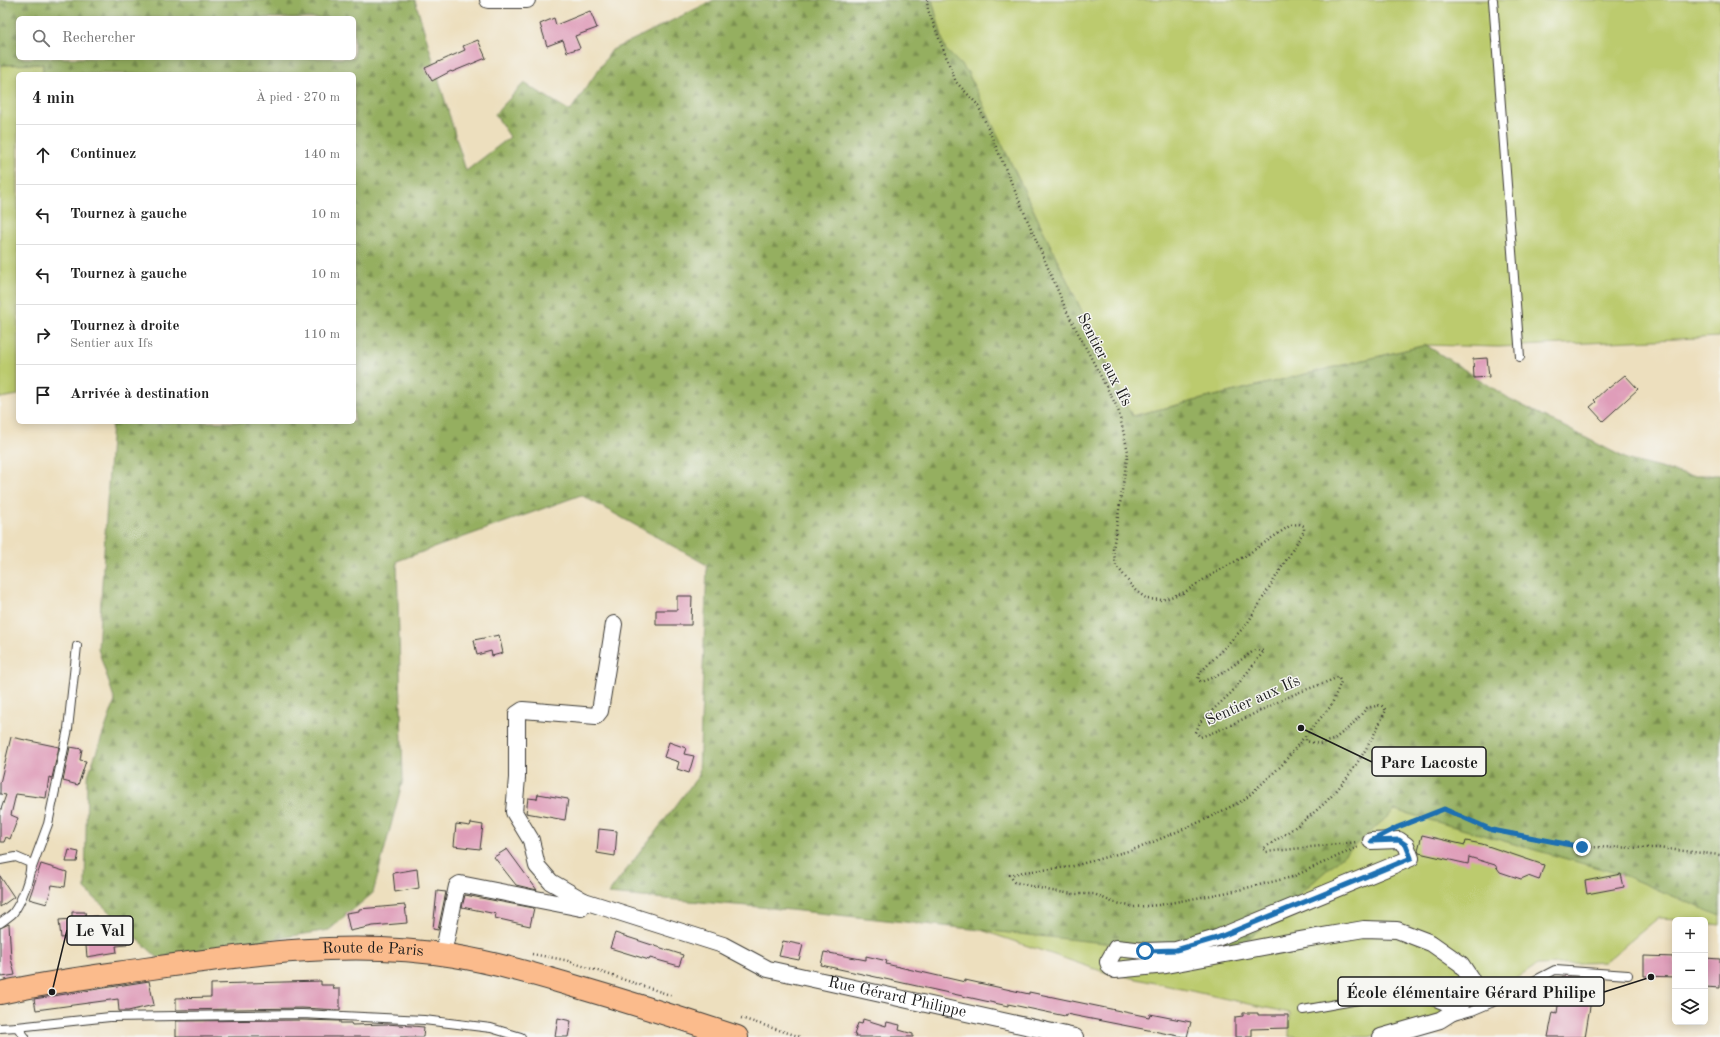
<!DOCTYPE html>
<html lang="fr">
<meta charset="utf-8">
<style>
body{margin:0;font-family:"Old Standard TT",serif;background:#f2f2f2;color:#222}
.controls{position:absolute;right:12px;bottom:12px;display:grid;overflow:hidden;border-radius:6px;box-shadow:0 2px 10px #0003}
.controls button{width:36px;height:36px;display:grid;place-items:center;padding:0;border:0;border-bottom:1px solid #e0e0e0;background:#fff;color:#222;font:20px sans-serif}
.stop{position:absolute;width:12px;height:12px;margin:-9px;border:3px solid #1f6fb2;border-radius:50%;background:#fff}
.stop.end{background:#1f6fb2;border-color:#fff;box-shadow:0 1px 4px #0008}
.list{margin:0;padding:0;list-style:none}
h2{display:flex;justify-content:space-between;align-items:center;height:52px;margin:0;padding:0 16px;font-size:17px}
h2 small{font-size:13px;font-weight:400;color:#767676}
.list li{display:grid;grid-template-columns:26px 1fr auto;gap:12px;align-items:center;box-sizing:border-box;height:60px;padding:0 16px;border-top:1px solid #e0e0e0}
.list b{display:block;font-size:15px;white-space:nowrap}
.list p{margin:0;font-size:13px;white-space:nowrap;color:#767676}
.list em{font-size:13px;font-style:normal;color:#767676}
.icon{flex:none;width:22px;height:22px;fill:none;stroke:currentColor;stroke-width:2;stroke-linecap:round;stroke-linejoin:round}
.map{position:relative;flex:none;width:1720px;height:1037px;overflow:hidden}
.search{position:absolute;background:#fff;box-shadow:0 2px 10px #0003;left:16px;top:16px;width:340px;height:44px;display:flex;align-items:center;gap:10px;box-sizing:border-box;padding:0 14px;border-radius:6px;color:#767676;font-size:15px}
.panel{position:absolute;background:#fff;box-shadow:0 2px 10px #0003;left:16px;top:72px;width:340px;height:352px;border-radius:6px}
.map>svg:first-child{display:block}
</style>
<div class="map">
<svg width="1720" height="1037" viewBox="0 0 1720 1037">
<defs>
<pattern id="forest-firs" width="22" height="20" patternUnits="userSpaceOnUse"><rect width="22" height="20" fill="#95af61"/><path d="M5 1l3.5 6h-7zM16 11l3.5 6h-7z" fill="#798e4f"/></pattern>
</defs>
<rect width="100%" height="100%" fill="#f6f6f2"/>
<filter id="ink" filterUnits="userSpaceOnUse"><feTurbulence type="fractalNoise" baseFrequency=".025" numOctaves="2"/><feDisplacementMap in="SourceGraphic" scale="8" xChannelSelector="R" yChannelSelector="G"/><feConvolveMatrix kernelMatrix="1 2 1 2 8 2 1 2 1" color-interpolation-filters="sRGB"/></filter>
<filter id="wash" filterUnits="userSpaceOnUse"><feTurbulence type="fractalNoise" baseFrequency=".012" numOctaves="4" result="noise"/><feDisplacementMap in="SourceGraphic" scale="16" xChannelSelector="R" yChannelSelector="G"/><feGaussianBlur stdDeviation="0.9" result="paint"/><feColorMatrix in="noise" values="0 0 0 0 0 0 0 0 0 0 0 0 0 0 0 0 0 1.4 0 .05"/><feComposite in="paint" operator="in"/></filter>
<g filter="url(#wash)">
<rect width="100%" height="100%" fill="#eddfbe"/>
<g fill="#bccb6e" stroke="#6c7445">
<path d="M932,0H1720V337L1498,347L1426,345L1132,416L967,72L945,49Z"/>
<path d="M43,64V74H18V395L0,398V65Z"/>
<path d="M1155,681L1720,877V925L1705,923V920L1658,918L1605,962L1537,965L1476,1006L1369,1037H1289L1290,1013L1101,971L949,919Z"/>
</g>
<path fill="url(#forest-firs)" stroke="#58663e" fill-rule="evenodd" d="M0,0H415L466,171L510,137L495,114L524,83L570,111L612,50L714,0H932L945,49L967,71L1132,416L1426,345L1510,399L1629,460L1687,475H1720V916L1623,875L1395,810L1229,956L771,908L608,894L699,775L707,565L581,495L397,561L403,780L373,893L329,930L158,958L85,889L87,778L115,701L98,649L112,422H354V74H43V64L0,65ZM18,18H354V58H18Z"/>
<g id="blocks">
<g fill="#df9db9">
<path d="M590,11L597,28L575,36L580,48L567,52L563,40L547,46L540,24L554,18L556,25Z"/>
<path d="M478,40L486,58L452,72L451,71L432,81L425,68L465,50L463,46Z"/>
<path d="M1487,358L1489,377L1474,378L1473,359Z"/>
<path d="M1625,375L1638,389L1603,421L1590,407L1596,402L1594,400L1608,387L1609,388Z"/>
<path d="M677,596H692L691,625H656V610H677Z"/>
<path d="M499,635L503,653L492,656L491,651L477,655L474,640Z"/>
<path d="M11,737L59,747L52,778L49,777L46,798L16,794L11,815L18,818L10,839L6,837L4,842H0V812L6,795L0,794V783Z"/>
<path d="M669,742L686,748L684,754L694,756L689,773L677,769L679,762L664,757Z"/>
<path d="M70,747L82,749L80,760L86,761L78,785L63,781Z"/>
<path d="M538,794L568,799L565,820L526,813L528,798L537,799Z"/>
<path d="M471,823L483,825L480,849L454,846L456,824L470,826Z"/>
<path d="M599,829L617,831L615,856L597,853Z"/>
<path d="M1422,835L1465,845L1466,841L1482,844L1544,865L1539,880L1528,876L1521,879L1500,872L1495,865L1469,857L1468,864L1419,853L1418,850Z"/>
<path d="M507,849L537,890L516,885L494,857Z"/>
<path d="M69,850L79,852L77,862H66Z"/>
<path d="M41,864L67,872L65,887L52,885L47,904L29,899Z"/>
<path d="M417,869L419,888L395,892L393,873Z"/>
<path d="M1621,874L1624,887L1587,894L1585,881Z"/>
<path d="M0,876L14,897L0,907Z"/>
<path d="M437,891L446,892L438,930L433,929Z"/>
<path d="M465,895L534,908L530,926L495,918L496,914L462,907Z"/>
<path d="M405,905L407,923L373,926L350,931L346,913L359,911V909Z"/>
<path d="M72,912H85L86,917L98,916L99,929L117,927V931L126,930L127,945L116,946L117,952L87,957L85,935L61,938L59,920L72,919Z"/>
<path d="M9,924L11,959L15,975L2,977L0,972V928Z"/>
<path d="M615,933L683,955L679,966L650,958L649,960L610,948Z"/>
<path d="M783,941L803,945L799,960L779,956Z"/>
<path d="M824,952L866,960V956L887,961L886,964L965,982V980L1029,994V992L1149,1017L1150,1014L1191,1022L1187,1037H1184L1066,1014L1065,1016L1008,1004V1006L821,965Z"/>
<path d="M1644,956L1675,957V977L1644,976Z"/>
<path d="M1705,958L1720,959V988L1705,987Z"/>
<path d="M1562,977L1594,982L1585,1037H1548L1553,1012L1557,1013Z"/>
<path d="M149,981L154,1005L128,1011H119L118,999L36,1010L34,999Z"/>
<path d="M321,981V985H333L334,989H340V1010L302,1008L176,1010V998L211,997V984Z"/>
<path d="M1243,1013H1258V1015H1288V1028L1252,1029V1037H1235V1017L1243,1016Z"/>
<path d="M558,1018L571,1021L568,1037H555Z"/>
<path d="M863,1019L886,1026L887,1022L900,1025L899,1030L913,1034V1037H855L856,1035H854L858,1023L862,1024Z"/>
<path d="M302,1020L340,1021V1023H351L352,1025L387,1024L424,1027L423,1037H176V1021Z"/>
</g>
</g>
</g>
<g filter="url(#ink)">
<use href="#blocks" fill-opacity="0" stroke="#3b3934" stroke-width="1"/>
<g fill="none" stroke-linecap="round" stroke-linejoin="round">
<defs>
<g id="service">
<path d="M1493,0L1520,357"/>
<path d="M0,860L16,857L30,863C32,874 21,903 13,913C9,917 4,920 0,923"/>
<path d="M31,870L48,824L68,729L77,646"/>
<path d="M1303,1010L1397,993L1435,1002L1455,1010"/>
<path d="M1454,1016L1472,1011L1491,1003L1555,970L1628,975"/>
<path d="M17,1027L110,1017L302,1014L424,1020L491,1028L521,1037"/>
<path d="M0,1028L17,1027L25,1037"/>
</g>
<g id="minor">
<path d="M488,0H527"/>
<path d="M1371,841L1399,840L1406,845L1411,858L1217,938L1176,950L1145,951L1116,948L1108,962L1110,967L1115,970L1166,965L1305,939L1364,929L1397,930L1431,943L1461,964L1471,979L1469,991L1459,1008L1440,1020L1381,1037"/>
<path id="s1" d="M584,901L723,945L768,969L1075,1037"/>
<path d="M443,954L457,886L460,884L581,908L584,901L551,882L537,866L531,840L514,812L517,778V714L523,710L596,716L600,711L614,624"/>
</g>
<g id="primary">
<path id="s2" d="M0,993C48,982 97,976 145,969C248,954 351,939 454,956C492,962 527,972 564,983C622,1000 680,1018 737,1037"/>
</g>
</defs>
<use href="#service" stroke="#3b3934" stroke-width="10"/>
<use href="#minor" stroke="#3b3934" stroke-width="18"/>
<use href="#primary" stroke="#3b3934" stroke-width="24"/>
<g stroke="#3b3934" stroke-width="2.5" stroke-dasharray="1 3" stroke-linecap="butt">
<path d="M927,0L928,10L956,82L978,105L1067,312L1118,409L1128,452L1113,549L1116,565L1135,590L1147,599L1162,600L1185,592L1206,578L1245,556L1291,525L1299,524L1304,526V531L1247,624L1200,673L1198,679L1201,682L1221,674L1255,650L1264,651L1232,692L1200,722L1196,732L1200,737C1234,726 1263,708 1295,694C1309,688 1324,684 1338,677L1341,682L1331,706L1306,735V741L1319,744L1333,740L1351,726L1367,708L1381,705L1386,710C1370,745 1348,783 1318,809C1301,824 1282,836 1263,849L1266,852L1357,842"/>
<path d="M1305,736L1281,766L1244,800L1202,821L1139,848L1070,867L1023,872L1010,875L1014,882L1052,891L1074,894H1094L1112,902L1134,907L1159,905L1234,891L1292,877L1358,847"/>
<path d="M1400,826L1445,809L1492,830L1581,847L1658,848L1720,855"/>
<path d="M532,954L565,960L673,996"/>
<path d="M741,1018L801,1037"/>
</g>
<use href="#service" stroke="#fff" stroke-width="8"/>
<use href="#minor" stroke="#fff" stroke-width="16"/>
<use href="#primary" stroke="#fbbb8c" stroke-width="22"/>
</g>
</g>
<g fill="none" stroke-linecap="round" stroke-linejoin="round" filter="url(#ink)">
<path stroke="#1f6fb2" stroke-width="5" d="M1145,951L1176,950L1217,938L1411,858L1406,845L1399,840L1371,841L1398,827L1444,809L1492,830L1582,847"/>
</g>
<g text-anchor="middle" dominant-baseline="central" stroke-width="3" stroke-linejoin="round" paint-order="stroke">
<g font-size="16" fill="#1c1c1c" stroke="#f6f6f2">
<text transform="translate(1104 360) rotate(63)">Sentier aux Ifs</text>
<text transform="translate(1253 701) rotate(-24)">Sentier aux Ifs</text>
<text stroke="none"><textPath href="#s2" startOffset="376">Route de Paris</textPath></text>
<text stroke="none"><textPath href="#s1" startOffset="329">Rue Gérard Philippe</textPath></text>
</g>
</g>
<path fill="none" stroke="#1c1c1c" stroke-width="1.5" d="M1301 728L1372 762M52 992L67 930M1651 977L1604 992"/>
<g fill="#1c1c1c" stroke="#f6f6f2" stroke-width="1.5">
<circle cx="1301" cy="728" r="4"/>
<circle cx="52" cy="992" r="4"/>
<circle cx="1651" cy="977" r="4"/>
</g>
<g fill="#f6f6f2" stroke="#1c1c1c" stroke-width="1.5">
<rect x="1372" y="747" width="114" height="29" rx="4"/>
<rect x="67" y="916" width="66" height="29" rx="4"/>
<rect x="1338" y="977" width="266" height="29" rx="4"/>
</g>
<g font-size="17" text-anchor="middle" font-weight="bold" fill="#1c1c1c">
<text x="1429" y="768">Parc Lacoste</text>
<text x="100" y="936">Le Val</text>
<text x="1471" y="998">École élémentaire Gérard Philipe</text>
</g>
</svg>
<div class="controls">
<button>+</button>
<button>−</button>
<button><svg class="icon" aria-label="layers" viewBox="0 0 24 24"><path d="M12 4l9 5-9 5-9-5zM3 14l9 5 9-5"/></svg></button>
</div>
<div class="stop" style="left:1145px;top:951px"></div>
<div class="stop end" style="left:1582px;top:847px"></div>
<div class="search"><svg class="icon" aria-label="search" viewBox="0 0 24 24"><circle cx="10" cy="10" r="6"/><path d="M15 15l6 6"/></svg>Rechercher</div>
<section class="panel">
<h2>4 min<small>À pied · 270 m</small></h2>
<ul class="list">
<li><svg class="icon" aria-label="ahead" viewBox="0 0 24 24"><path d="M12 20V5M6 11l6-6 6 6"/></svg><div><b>Continuez</b></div><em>140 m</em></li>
<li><svg class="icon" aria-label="left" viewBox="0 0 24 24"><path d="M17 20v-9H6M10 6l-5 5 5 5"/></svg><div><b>Tournez à gauche</b></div><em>10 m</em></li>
<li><svg class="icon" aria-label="left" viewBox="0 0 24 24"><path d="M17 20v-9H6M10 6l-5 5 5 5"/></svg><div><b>Tournez à gauche</b></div><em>10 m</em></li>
<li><svg class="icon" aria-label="right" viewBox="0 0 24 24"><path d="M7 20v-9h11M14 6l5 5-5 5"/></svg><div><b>Tournez à droite</b><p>Sentier aux Ifs</p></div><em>110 m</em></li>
<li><svg class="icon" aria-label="arrive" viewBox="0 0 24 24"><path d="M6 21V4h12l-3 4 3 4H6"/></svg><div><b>Arrivée à destination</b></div></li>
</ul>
</section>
</div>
